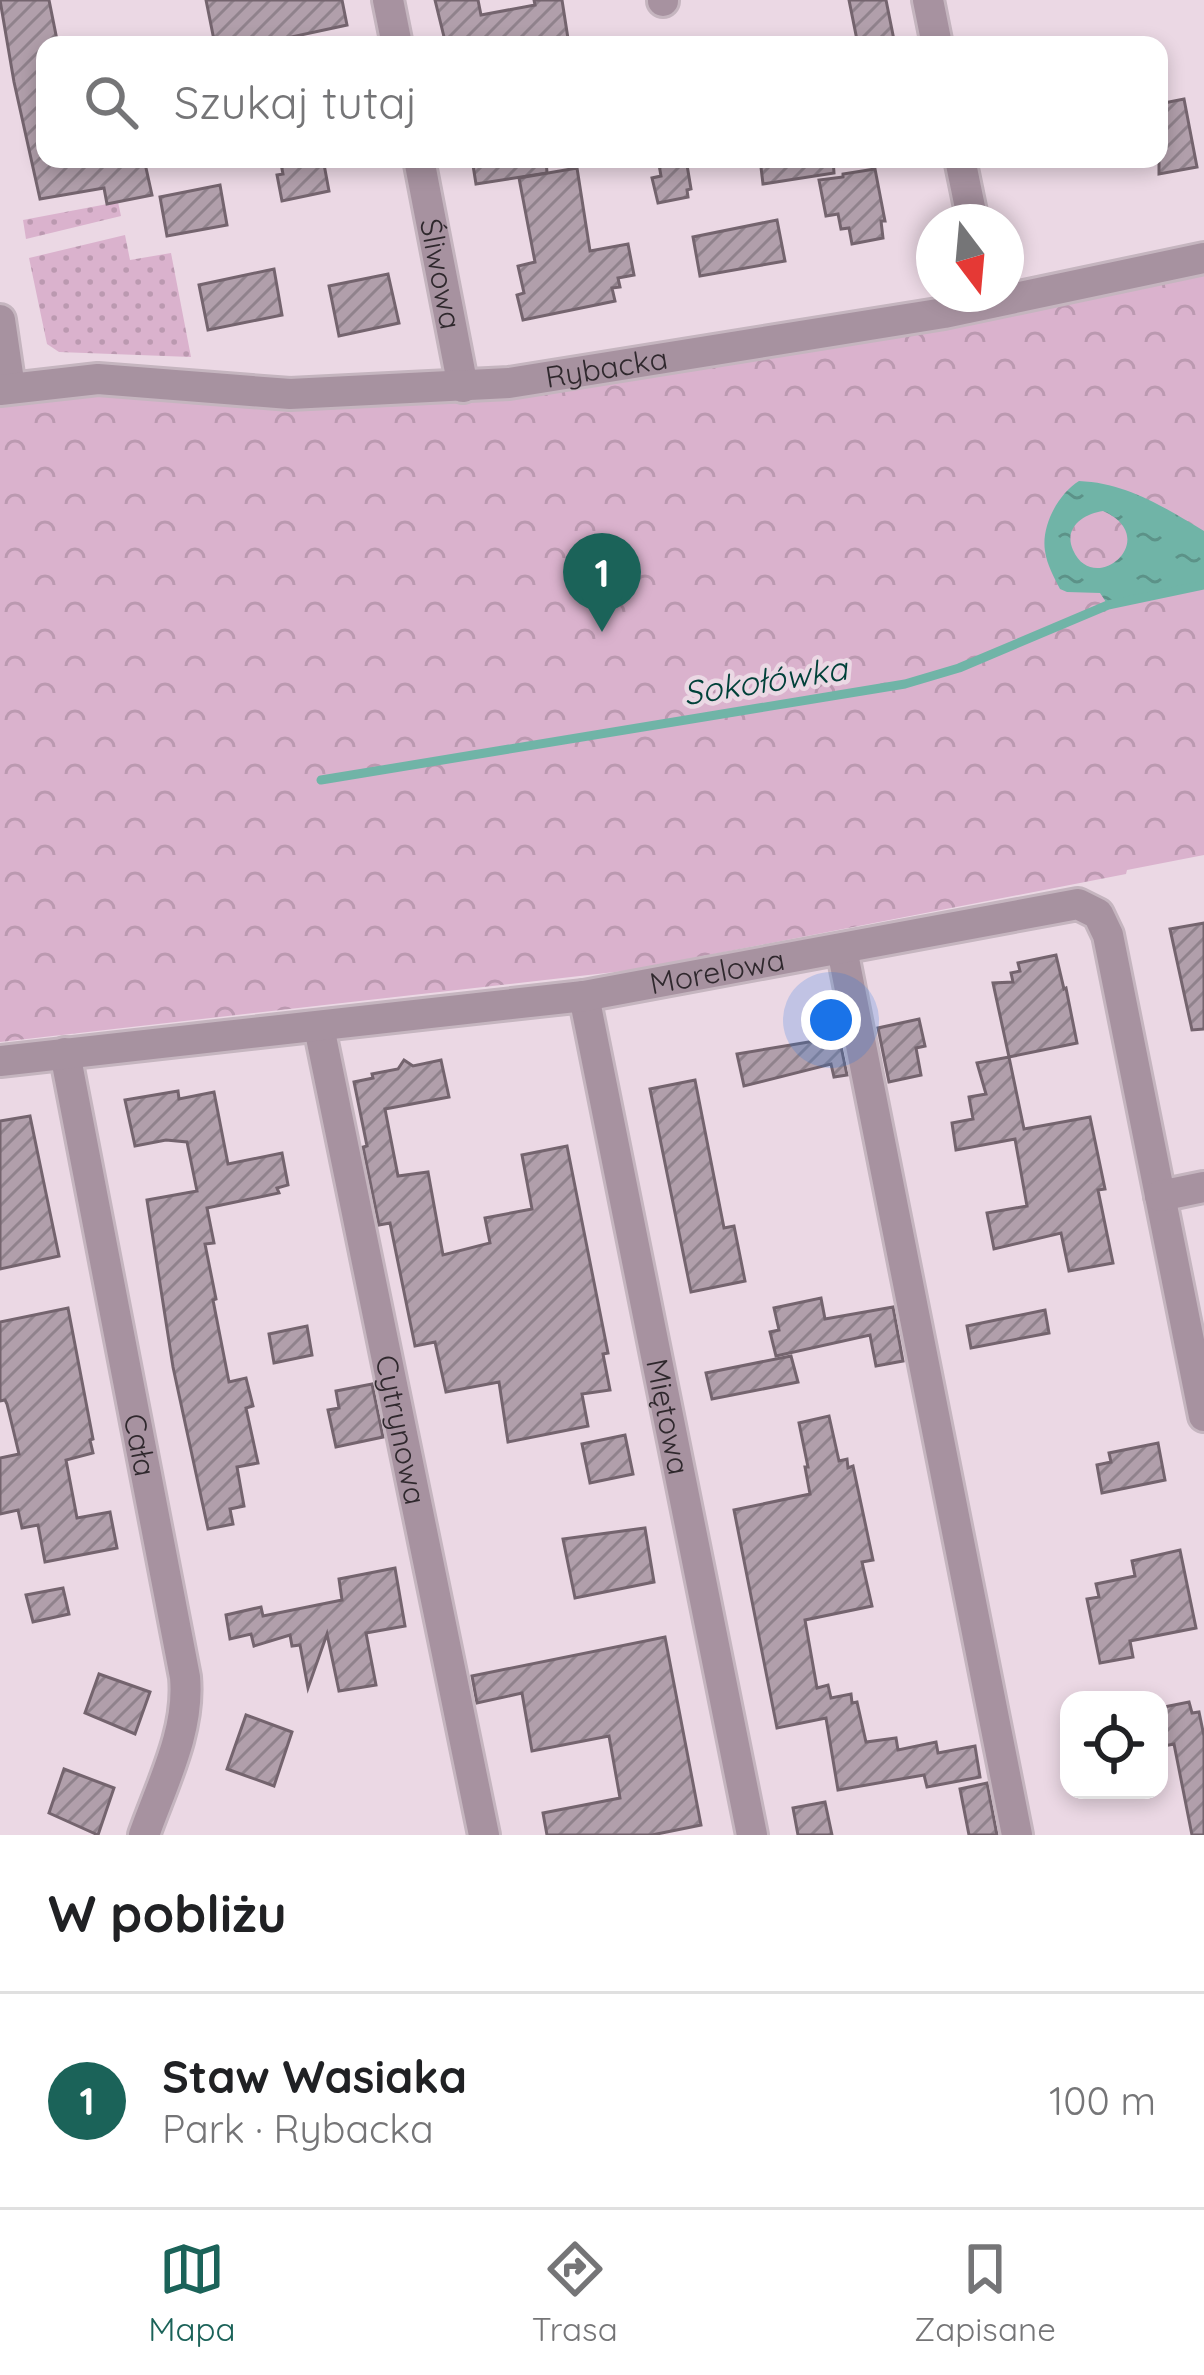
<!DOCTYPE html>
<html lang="pl">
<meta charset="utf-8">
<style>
body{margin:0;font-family:Quicksand,sans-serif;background:#f2f2f2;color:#202124}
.controls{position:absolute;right:36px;bottom:36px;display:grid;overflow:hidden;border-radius:24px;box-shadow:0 6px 18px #0003}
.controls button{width:108px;height:108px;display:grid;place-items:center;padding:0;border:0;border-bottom:3px solid #e0e0e0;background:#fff;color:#202124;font:60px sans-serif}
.compass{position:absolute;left:916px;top:204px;width:108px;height:108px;border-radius:50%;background:#fff;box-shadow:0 6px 18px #0003;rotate:164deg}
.you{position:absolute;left:831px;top:1020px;width:42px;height:42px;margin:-30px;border:9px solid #fff;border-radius:50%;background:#1a73e8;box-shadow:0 0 0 18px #1a73e833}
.badge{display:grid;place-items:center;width:78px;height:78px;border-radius:50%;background:#1b6359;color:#fff;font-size:39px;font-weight:700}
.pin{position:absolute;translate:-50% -99px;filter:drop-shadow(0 3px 6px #0008)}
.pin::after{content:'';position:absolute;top:63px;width:42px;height:36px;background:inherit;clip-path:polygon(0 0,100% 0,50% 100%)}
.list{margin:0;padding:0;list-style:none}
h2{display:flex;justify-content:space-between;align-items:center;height:156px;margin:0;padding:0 48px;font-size:51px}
h2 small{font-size:39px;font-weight:400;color:#757577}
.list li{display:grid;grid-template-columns:78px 1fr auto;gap:36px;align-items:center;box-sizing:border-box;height:216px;padding:0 48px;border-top:3px solid #e0e0e0}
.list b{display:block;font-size:45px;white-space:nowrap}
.list p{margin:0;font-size:39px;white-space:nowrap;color:#757577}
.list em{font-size:39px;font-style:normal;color:#757577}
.icon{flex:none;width:66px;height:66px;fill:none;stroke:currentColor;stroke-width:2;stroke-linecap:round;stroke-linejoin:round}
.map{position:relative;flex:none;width:1204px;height:1835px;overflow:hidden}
.search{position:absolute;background:#fff;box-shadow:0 6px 18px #0003;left:36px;right:36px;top:36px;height:132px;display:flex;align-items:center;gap:30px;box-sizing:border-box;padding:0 42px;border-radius:24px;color:#757577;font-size:45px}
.sheet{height:372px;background:#fff}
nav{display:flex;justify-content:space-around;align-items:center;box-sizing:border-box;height:168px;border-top:3px solid #e0e0e0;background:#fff;font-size:33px;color:#757577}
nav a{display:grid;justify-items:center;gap:6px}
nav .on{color:#1b6359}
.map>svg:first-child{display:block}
</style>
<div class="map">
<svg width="1204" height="1835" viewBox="0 0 1204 1835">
<defs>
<pattern id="grass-dots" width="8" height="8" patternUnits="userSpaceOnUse" patternTransform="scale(3)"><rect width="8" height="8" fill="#dab2cd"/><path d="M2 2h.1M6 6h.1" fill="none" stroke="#bb99b0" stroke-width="1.8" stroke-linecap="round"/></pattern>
<pattern id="park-crowns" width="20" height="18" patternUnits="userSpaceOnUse" patternTransform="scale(3)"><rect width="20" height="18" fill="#dab2cd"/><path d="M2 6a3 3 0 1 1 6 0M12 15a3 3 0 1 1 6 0" fill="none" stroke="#bb99b0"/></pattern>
<pattern id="water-ripples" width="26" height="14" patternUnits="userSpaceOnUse" patternTransform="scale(3)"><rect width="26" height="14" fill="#70b4a7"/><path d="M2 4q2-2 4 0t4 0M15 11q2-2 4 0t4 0" fill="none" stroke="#5c9288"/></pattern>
<pattern id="building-hatch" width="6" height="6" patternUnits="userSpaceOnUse" patternTransform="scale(3)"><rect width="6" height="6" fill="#b19fab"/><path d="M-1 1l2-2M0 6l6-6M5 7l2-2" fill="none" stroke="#90828c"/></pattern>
</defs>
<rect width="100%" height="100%" fill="#ebd8e4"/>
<g fill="url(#grass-dots)">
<path d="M118,202L121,216L26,239L23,220Z"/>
<path d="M125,235L130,260L171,253L191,357L59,352L47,344L29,258Z"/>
</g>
<path fill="url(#park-crowns)" d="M1204,271V855L1127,870L1126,874L632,970L0,1042V405L95,394L177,398L276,409L450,402L574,388L928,331L1033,310L1115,288Z"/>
<path fill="url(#water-ripples)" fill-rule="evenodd" d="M1079,481C1127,483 1164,507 1204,531V585L1108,605L1100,593L1067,592L1060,589C1054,577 1047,565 1045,551C1041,526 1058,494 1079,481ZM1103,511C1164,538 1094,598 1073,550C1063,527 1084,514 1103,511Z"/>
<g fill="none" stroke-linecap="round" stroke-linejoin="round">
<path stroke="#70b4a7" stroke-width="9" d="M321,780L905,684L959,668L1108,605L1204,585"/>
</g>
<g fill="url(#building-hatch)" stroke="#74646e" stroke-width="3">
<path d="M0,0H49L58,45H45V159H144L152,195L107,204L104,188L40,199L14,82Z"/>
<path d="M206,0H342L347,25L268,42L269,45H215Z"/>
<path d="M435,0H478L481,15L535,5L534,0H562L569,45H446Z"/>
<path d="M849,0H886L895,45H858Z"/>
<path d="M1184,99L1197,167L1159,174V104Z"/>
<path d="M280,159H323L329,191L282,201L277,175L283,174Z"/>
<path d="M472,159H546L547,173L476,184Z"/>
<path d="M658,159H686L691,189L687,190L688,197L658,203L652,178L661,176Z"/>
<path d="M760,159H833L834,173L763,184Z"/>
<path d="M577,168L590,251L628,244L634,275L618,278L620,287L612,288L615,301L523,320L517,295L524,293L518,266L535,262L519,178Z"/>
<path d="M875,169L885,221H881L883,238L852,244L849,228L841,229L838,214L826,216L819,180L843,177V174Z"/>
<path d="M220,185L227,225L167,236L160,197Z"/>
<path d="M777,220L785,261L700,276L693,237Z"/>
<path d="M274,269L282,315L208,330L199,285Z"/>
<path d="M388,274L399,323L339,336L329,286Z"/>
<path d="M1204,923V1029L1192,1030L1170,929Z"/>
<path d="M1056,955L1064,989L1066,988L1077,1043L1009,1057L993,983L1013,982L1011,973L1020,971L1018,963Z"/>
<path d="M919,1019L925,1046L916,1048L921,1075L889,1082L878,1028Z"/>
<path d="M839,1037L847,1075L834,1077L831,1064L744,1086L737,1054Z"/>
<path d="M1009,1057L1024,1129L1090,1117L1105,1189L1098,1190L1113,1263L1069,1271L1061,1233L994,1249L987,1213L1027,1206L1015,1139L956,1150L952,1123L973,1119L969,1097L986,1094L977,1063Z"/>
<path d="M404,1060L413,1066L441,1060L449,1097L385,1109L398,1176L428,1172L443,1255L490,1243L485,1218L532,1209L522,1155L567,1146L608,1353L603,1354L610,1390L582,1394L588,1426L508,1442L499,1382L446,1392L435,1342L415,1346L390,1223L379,1225L363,1147L367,1146L354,1082L373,1078L372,1074L398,1069Z"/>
<path d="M695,1080L724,1228L734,1226L745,1281L691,1292L650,1089Z"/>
<path d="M178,1091L179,1099L214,1092L228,1164L282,1153L288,1185L277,1188L279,1193L207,1208L214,1243L205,1244L216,1299L213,1300L229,1382L246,1378L253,1406L246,1408L258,1463L237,1467L244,1506L230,1509L233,1524L208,1529L173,1367L147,1200L197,1191L187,1142L166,1140L135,1146L125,1100Z"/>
<path d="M30,1116L59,1256L0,1269V1121Z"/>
<path d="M821,1298L825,1319L893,1307L903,1361L876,1366L870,1335L776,1356L770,1332L779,1330L774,1308Z"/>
<path d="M68,1308L93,1439L90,1440L93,1453L66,1460L77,1518L110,1512L117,1548L45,1562L38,1525L22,1528L18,1510L0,1514V1458L19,1454L7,1404L5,1400L0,1401V1322Z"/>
<path d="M1045,1310L1049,1333L971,1348L967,1326Z"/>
<path d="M307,1326L312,1355L274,1363L269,1334Z"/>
<path d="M791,1356L798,1382L712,1399L706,1373Z"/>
<path d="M372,1384L383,1437L336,1447L328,1410L339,1408L336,1391Z"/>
<path d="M829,1416L839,1461L847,1459L848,1468L853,1466L873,1560L862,1562L872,1606L805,1620L817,1688L828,1685L831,1698L851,1694L852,1703L857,1702L866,1742L896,1738L898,1750L936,1742L938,1753L975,1746L980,1777L927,1787L924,1775L838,1790L826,1718L777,1728L734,1510L810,1494L805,1467H808L799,1423Z"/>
<path d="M625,1435L633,1474L590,1483L582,1444Z"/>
<path d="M1158,1443L1165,1480L1102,1493L1097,1465L1111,1462L1109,1453Z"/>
<path d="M645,1528L654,1582L575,1598L563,1539Z"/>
<path d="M1180,1550L1196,1628L1130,1641L1133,1657L1100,1663L1087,1599L1099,1597L1096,1584L1135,1576L1132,1561Z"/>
<path d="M395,1568L405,1626L366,1633L376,1685L339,1691L327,1634L308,1688L300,1645L292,1646L290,1635L254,1646L251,1634L230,1639L226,1615L261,1607L263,1616L342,1600L339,1579Z"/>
<path d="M63,1588L69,1614L33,1622L26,1595Z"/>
<path d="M665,1637L701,1825L652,1835H547L543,1813L620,1798L609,1736L532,1751L522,1693L477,1703L472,1676Z"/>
<path d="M99,1674L150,1692L135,1734L85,1713Z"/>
<path d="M1189,1702L1192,1713L1199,1712L1204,1736V1835H1192L1174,1744L1159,1747V1708Z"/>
<path d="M246,1715L292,1732L274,1786L227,1769Z"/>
<path d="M64,1769L114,1788L98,1835L49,1813Z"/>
<path d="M987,1783L997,1835H969L960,1789Z"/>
<path d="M825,1802L832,1835H798L793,1808Z"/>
</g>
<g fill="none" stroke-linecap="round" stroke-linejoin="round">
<defs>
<g id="minor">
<path d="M388,0L397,45"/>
<path d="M663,0V1"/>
<path d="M928,0L937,45"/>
<path id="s1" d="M419,159L463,387"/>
<path d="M960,159L973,222"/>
<path d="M0,320L10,388"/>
<path id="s2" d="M0,390L98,379L290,394L509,383L944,313L1204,258"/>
<path d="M842,949L1017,1835"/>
<path id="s3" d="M584,996L752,1835"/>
<path id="s4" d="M319,1027L484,1835"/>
<path id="s5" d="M65,1053L185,1677C190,1731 162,1784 144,1835"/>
<path id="s6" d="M0,1061L584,996L1078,904L1098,914L1108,935L1204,1416"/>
<path d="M1160,1196L1204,1187"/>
</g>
</defs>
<use href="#minor" stroke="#c5b5bf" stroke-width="36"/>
<use href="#minor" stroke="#a792a0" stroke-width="30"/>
</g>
<g text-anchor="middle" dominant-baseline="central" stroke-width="9" stroke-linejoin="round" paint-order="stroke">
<g font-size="30" fill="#2f282d" stroke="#ebd8e4">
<text stroke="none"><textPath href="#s1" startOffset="117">Śliwowa</textPath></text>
<text stroke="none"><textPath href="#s2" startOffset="609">Rybacka</textPath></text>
<text stroke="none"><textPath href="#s6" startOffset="723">Morelowa</textPath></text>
<text stroke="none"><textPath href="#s3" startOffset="429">Miętowa</textPath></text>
<text stroke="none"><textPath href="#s4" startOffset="411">Cytrynowa</textPath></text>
<text stroke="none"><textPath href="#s5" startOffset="399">Cała</textPath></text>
</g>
<g font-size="33" font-style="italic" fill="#004139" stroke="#ebd8e4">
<text transform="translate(765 680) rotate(-9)">Sokołówka</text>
</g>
</g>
</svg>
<div class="controls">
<button><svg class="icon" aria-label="locate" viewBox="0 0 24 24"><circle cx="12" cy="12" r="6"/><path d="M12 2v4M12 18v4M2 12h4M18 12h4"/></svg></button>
</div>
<svg class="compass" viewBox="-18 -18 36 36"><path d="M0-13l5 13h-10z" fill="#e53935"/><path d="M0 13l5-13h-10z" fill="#757577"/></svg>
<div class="you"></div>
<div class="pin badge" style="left:602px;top:632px">1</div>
<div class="search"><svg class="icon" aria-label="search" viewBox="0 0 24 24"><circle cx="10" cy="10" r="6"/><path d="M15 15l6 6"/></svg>Szukaj tutaj</div>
</div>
<section class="sheet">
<h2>W pobliżu<small></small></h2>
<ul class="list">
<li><span class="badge">1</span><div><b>Staw Wasiaka</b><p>Park · Rybacka</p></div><em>100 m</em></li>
</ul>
</section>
<nav>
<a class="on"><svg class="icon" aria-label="map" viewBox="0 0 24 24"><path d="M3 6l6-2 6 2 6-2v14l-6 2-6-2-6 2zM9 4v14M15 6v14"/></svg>Mapa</a>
<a><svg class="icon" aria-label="directions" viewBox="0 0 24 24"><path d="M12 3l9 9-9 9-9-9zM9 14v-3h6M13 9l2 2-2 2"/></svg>Trasa</a>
<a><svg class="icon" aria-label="saved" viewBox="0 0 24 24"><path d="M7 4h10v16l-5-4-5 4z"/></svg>Zapisane</a>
</nav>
